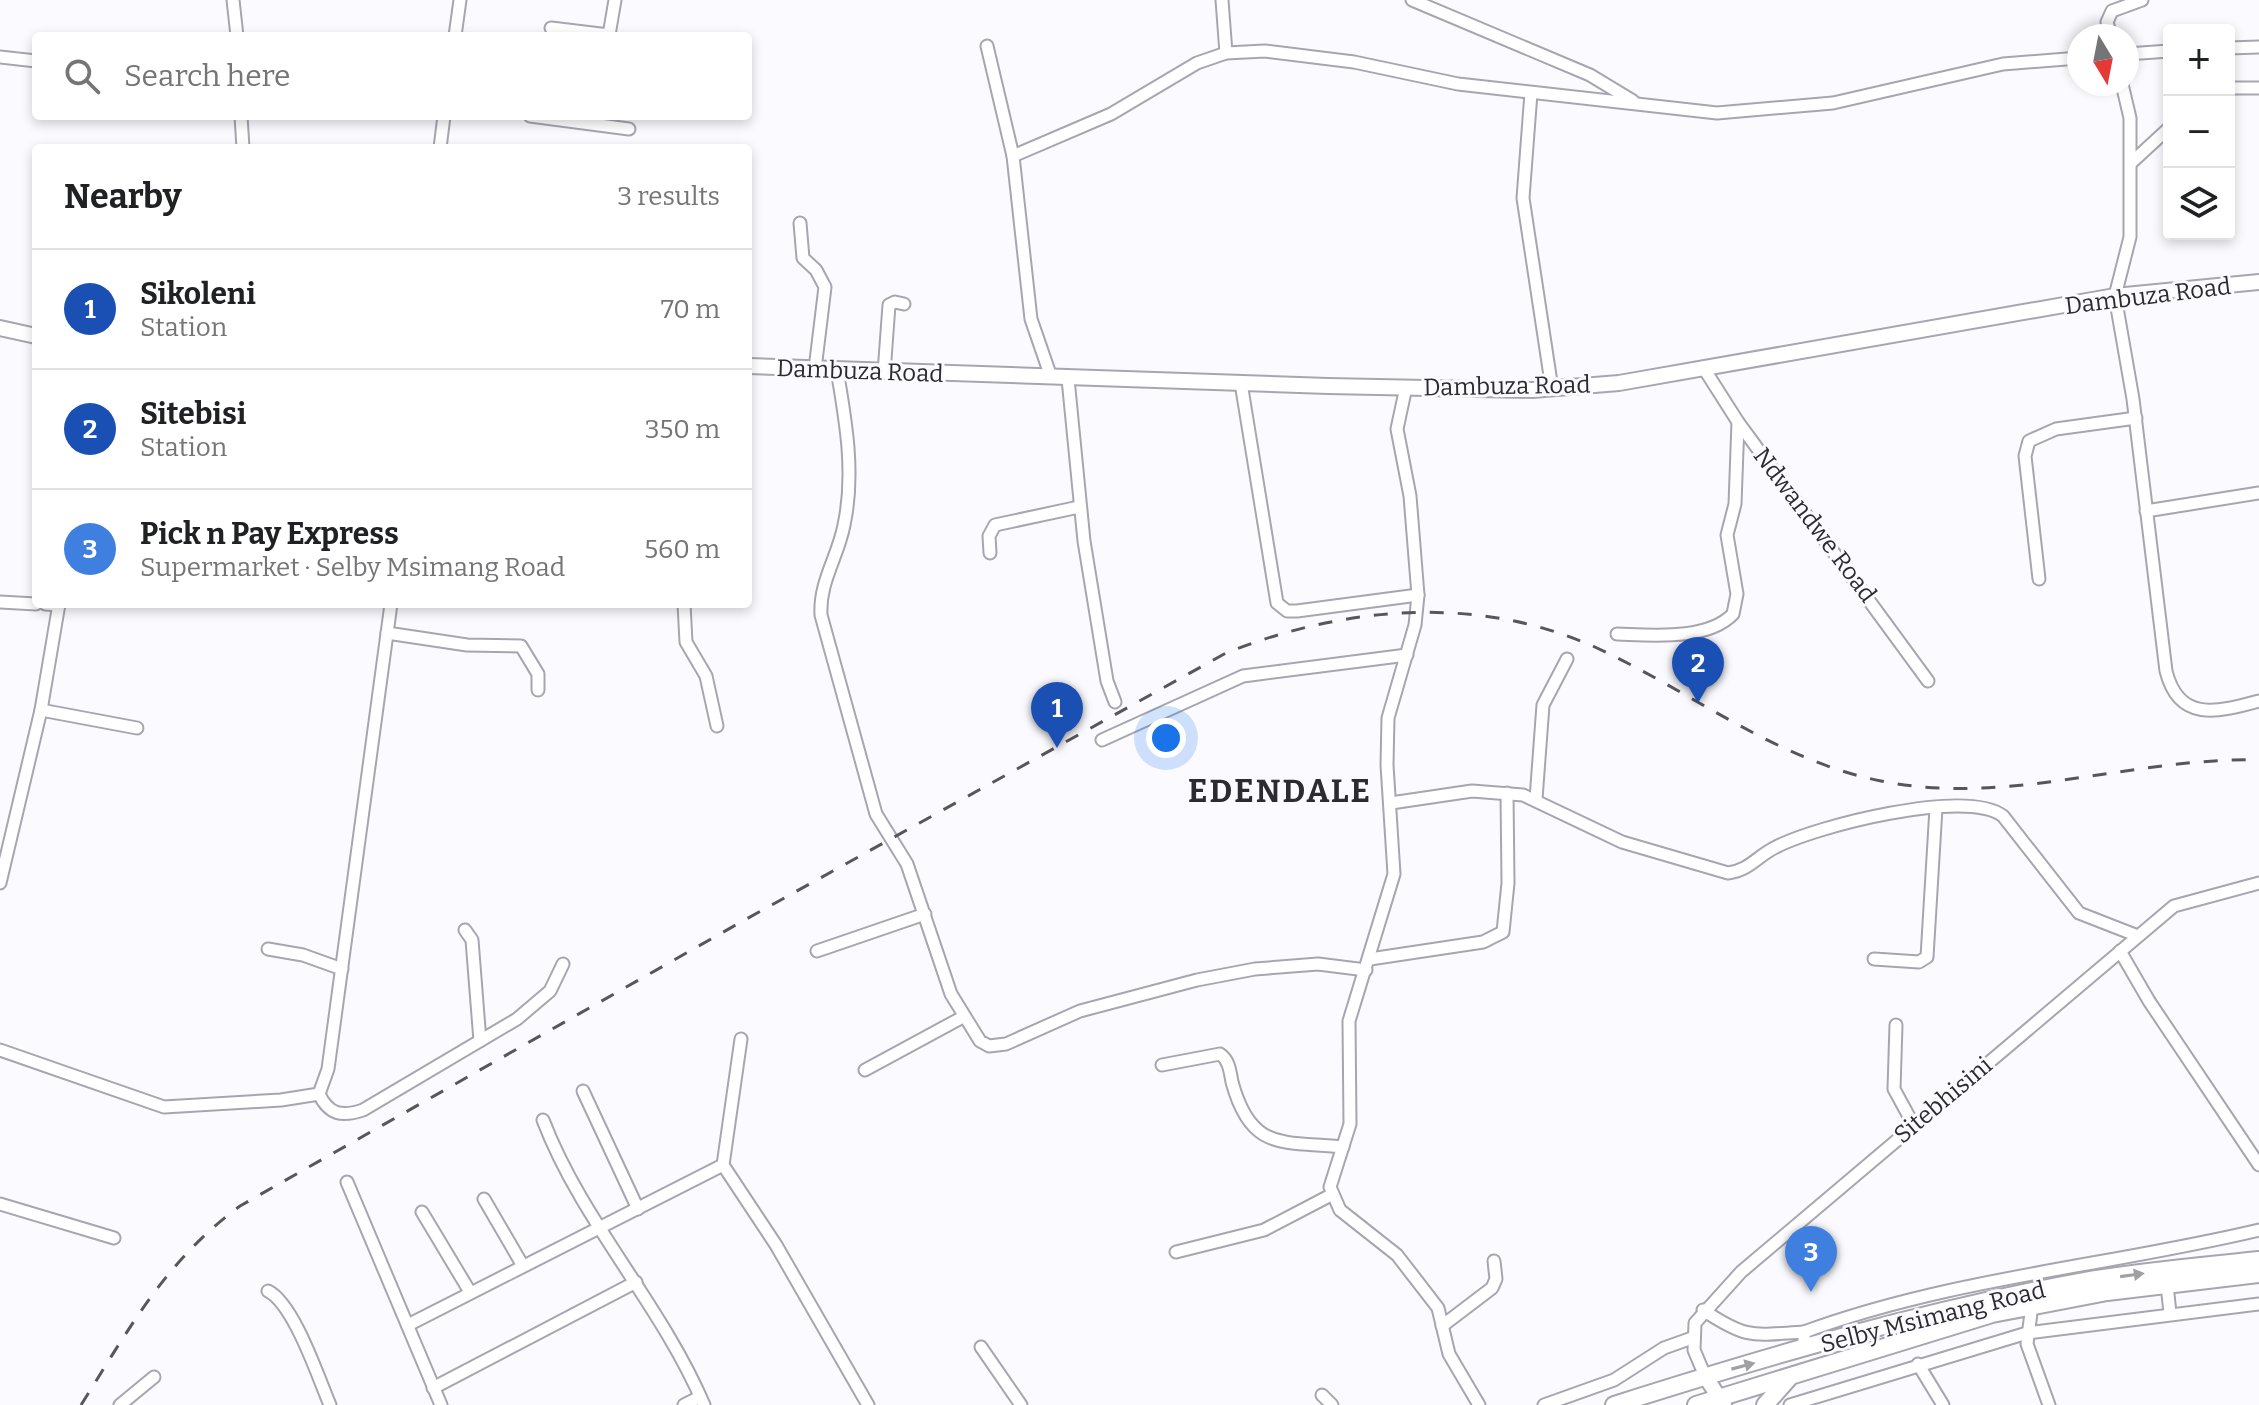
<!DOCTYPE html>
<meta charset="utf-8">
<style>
body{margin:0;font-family:Bitter,serif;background:#f2f2f2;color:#202124}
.controls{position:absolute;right:24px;top:24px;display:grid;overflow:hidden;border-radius:8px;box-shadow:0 4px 12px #0003}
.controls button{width:72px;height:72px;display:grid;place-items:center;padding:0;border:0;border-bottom:2px solid #e0e0e0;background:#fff;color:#202124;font:40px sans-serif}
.compass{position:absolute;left:2067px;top:24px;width:72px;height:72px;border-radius:50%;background:#fff;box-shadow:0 4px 12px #0003;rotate:170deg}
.you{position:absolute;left:1166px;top:738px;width:28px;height:28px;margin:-20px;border:6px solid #fff;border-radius:50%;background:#1a73e8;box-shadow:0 0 0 12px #1a73e833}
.badge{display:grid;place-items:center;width:52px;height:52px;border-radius:50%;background:#695624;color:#fff;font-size:26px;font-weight:700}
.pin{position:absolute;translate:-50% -66px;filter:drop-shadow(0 2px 4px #0008)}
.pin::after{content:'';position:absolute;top:42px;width:28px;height:24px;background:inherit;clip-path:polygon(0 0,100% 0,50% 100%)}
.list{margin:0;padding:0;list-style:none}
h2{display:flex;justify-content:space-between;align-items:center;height:104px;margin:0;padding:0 32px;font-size:34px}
h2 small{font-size:26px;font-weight:400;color:#757577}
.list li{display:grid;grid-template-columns:52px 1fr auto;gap:24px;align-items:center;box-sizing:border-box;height:120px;padding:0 32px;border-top:2px solid #e0e0e0}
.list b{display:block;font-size:30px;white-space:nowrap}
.list p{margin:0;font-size:26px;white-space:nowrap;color:#757577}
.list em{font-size:26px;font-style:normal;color:#757577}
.icon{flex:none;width:44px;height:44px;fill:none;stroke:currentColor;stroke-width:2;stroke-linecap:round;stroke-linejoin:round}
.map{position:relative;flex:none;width:2259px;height:1405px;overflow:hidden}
.search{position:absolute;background:#fff;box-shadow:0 4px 12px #0003;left:32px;top:32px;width:720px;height:88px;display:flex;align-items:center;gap:20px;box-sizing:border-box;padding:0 28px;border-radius:8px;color:#757577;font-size:30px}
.panel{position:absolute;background:#fff;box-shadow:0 4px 12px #0003;left:32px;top:144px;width:720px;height:464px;border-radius:8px}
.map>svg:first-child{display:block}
</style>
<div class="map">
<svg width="2259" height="1405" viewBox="0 0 2259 1405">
<rect width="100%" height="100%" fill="#fbfbff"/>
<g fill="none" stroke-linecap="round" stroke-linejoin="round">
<defs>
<g id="minor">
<path d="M233,0L237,36"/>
<path d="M1222,0L1226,53"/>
<path d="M1412,0L1590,75L1633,101"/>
<path d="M551,28L609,35L615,0"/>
<path d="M455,36L460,0"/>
<path d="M2111,36L2107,22L2112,11L2142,0"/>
<path d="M987,46L1013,156L1031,319L1051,377"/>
<path d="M2229,48L2259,47"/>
<path d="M2127,54L2169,51"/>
<path d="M0,57L36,61"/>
<path d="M2122,84L2130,118V237L2115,296L2133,399L2166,671C2179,723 2218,712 2259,701"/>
<path d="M2229,88H2259"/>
<path d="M1531,93L1523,198L1552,389"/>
<path d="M241,116L243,148"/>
<path d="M530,116L629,129"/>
<path d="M440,148L444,116"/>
<path d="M1013,156L1111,114L1197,63L1226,53L1265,51L1354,62L1458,84L1717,113L1833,103L2003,64L2079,58"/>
<path d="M2131,163L2169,128"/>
<path d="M800,223L803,258L816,270L825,287L815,369"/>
<path d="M1703,367L1738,422L1928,681"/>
<path d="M837,370C846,422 855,474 844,525C838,557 819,582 821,615L876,814L907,864L951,994L980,1041L989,1046L1006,1044L1080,1011L1197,980L1255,969L1318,964L1366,970"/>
<path d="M884,373L889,305L895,302L904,304"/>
<path d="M1068,379L1084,541L1107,681L1115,702"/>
<path d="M1241,383L1277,603L1287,611H1297L1418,595"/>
<path d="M1406,387L1397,429L1410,496L1418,595L1415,625L1388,718L1387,765L1394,874L1349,1021L1350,1124L1330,1187L1340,1210L1397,1255L1438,1308L1449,1354L1479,1405"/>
<path d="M2146,511L2259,493"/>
<path d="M990,553L989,536L995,525L1079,507"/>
<path d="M2039,579L2025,456L2029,441L2056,429L2136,418"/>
<path d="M0,602L36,604"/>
<path d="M45,604L59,605"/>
<path d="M684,604L686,642L706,676L717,726"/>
<path d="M387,633L467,645L521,646L538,674V690"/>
<path d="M1617,634C1651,635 1707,641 1733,614L1737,594L1727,535L1735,504L1738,422"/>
<path d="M41,710L137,728"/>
<path d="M1102,740L1243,676L1407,655"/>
<path d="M1536,799L1543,705L1567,659"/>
<path d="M1391,803L1472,791L1523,795L1622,842L1728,873C1750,870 1757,856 1776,847C1816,826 1966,788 2003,816L2079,913L2138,936"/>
<path d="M0,883L41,710L59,604"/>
<path d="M465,930L472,940L480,1041"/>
<path d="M268,949L303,955L342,969"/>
<path d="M817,951L925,914"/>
<path d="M2120,951L2149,1001L2259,1165"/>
<path d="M1370,959L1483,942L1503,932L1508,883L1507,793"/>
<path d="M1874,959L1919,962L1927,957L1936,808"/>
<path d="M1896,1025L1894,1089L1913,1124"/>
<path d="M741,1039L723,1165L776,1245L868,1405"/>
<path d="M0,1050L164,1107L281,1100L319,1094L328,1069L391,604"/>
<path d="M1162,1065L1220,1054C1229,1060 1230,1071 1232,1082C1251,1152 1283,1141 1343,1147"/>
<path d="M865,1070L963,1017"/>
<path d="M583,1091L638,1209"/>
<path d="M319,1094C329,1115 342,1117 363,1110L517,1019L550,991L563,964"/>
<path d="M543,1120C582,1222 661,1304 704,1405"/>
<path d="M347,1182L441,1405"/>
<path d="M484,1199L523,1266"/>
<path d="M0,1204L114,1238"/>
<path d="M422,1212L470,1292"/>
<path d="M1176,1252L1264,1230L1331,1195"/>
<path d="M2167,1285L2170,1313"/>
<path d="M268,1291C294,1304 318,1377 330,1405"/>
<path d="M2032,1305L2027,1344L2049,1405"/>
<path d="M1703,1310C1748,1340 1753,1335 1804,1332"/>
<path d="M408,1325L723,1165"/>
<path d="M1442,1326L1492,1288L1496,1279L1494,1261"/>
<path d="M981,1347L1021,1405"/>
<path d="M1804,1349V1332C1951,1278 2108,1266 2259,1230"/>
<path d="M1918,1364L1943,1405"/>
<path d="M1705,1376L1694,1350L1695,1323L1741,1272L2174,906L2259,883"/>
<path d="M433,1388L636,1282"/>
<path d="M1322,1395L1332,1405"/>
<path d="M120,1405L154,1377"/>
<path d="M684,1405L700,1397"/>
<path d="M1544,1405L1614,1380L1664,1348L1692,1338"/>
<path d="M1790,1405L2027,1333L2259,1304"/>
</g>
<g id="tertiary">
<path d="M0,328L36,336"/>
<path d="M748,366L1328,386L1532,390L1619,383L2115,296L2259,282"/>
<path d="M1705,1376L1724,1405"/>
</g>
<g id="secondary">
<path d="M1614,1405C1768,1356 1925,1310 2084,1281C2142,1271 2201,1266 2259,1260"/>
<path d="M1696,1405L1992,1314L2107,1292L2259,1274"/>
<path d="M1765,1405L1788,1379"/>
</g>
</defs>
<use href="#minor" stroke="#a7a6b0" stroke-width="15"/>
<use href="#tertiary" stroke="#a7a6b0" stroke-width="18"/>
<use href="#secondary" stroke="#a7a6b0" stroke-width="20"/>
<use href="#minor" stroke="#fff" stroke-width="11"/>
<use href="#tertiary" stroke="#fff" stroke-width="14"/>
<use href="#secondary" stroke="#fff" stroke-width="16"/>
<path stroke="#57575b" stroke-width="3" stroke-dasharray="14 14" stroke-linecap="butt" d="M81,1405C129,1329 166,1260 240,1206L741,922L1226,653C1344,606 1479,594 1597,648C1692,692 1776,760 1881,781C2009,807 2131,757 2259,760"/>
</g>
<defs><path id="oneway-solid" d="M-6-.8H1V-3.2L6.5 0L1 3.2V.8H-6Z" transform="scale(2)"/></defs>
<g fill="#a0a0a2">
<use href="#oneway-solid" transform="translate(2132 1275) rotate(-8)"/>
<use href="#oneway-solid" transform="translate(1743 1366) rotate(-15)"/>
</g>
<g text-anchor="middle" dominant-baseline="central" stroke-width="6" stroke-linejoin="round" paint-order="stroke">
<g font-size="24" fill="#2c2c30" stroke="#fbfbff">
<text transform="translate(2148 296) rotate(-7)">Dambuza Road</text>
<text transform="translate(860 371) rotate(2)">Dambuza Road</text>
<text transform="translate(1507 386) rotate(-1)">Dambuza Road</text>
<text transform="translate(1815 525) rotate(53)">Ndwandwe Road</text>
<text transform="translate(1943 1100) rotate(-40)">Sitebhisini</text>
<text transform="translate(1933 1317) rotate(-14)">Selby Msimang Road</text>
</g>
<g font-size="32" font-weight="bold" letter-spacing="2" fill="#2c2c30" stroke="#fbfbff">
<text x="1280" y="791">EDENDALE</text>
</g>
</g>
</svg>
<div class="controls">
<button>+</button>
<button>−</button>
<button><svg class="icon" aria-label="layers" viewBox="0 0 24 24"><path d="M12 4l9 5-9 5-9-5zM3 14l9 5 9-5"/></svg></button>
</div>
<svg class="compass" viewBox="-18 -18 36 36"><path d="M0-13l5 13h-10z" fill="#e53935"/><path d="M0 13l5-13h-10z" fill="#757577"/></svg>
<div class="you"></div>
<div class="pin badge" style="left:1057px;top:748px;background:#1a4fb4">1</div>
<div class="pin badge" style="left:1698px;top:703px;background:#1a4fb4">2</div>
<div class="pin badge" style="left:1811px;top:1292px;background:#3f7fe0">3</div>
<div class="search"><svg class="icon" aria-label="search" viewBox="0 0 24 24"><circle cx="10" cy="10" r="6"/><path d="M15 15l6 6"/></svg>Search here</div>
<section class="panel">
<h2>Nearby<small>3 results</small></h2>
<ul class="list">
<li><span class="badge" style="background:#1a4fb4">1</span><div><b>Sikoleni</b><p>Station</p></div><em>70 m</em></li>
<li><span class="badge" style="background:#1a4fb4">2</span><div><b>Sitebisi</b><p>Station</p></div><em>350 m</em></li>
<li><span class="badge" style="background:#3f7fe0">3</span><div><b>Pick n Pay Express</b><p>Supermarket · Selby Msimang Road</p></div><em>560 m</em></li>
</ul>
</section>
</div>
